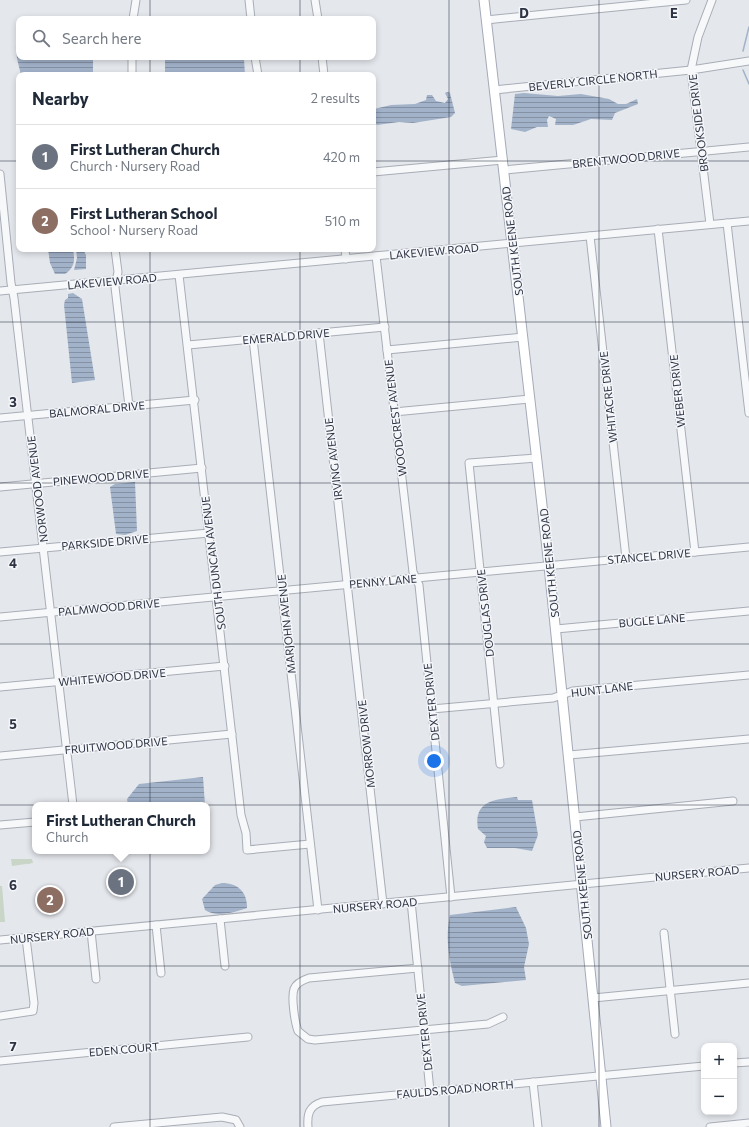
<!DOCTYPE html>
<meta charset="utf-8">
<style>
body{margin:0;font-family:Commissioner,sans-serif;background:#f2f2f3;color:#1f2937}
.controls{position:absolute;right:12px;bottom:12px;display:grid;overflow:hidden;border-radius:8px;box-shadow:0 2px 6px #0003}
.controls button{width:36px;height:36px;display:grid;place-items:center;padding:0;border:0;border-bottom:1px solid #e0e1e3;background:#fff;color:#1f2937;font:20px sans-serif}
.you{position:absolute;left:434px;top:761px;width:14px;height:14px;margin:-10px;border:3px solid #fff;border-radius:50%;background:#1a73e8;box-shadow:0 0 0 6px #1a73e833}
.badge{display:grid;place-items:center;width:26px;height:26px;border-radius:50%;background:#111827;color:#fff;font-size:13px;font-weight:700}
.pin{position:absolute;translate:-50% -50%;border:2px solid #fff;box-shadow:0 1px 4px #0006}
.popup{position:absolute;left:32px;top:802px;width:178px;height:52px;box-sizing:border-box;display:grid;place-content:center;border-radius:8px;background:#fff;filter:drop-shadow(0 1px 3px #0005);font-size:13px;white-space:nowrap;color:#747a83}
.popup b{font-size:15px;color:#1f2937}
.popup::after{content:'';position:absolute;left:50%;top:100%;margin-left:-8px;border:8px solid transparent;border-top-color:#fff}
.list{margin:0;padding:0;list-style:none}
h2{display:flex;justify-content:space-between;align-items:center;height:52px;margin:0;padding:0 16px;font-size:17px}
h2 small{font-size:13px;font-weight:400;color:#747a83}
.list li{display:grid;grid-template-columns:26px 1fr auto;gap:12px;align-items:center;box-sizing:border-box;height:64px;padding:0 16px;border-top:1px solid #e0e1e3}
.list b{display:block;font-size:15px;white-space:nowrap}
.list p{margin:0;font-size:13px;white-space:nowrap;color:#747a83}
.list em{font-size:13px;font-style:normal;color:#747a83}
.icon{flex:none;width:22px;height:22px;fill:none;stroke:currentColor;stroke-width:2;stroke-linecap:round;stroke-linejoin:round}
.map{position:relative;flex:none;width:749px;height:1127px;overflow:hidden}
.search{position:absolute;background:#fff;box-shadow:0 2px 6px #0003;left:16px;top:16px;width:360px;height:44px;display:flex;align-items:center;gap:10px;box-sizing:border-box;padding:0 14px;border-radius:8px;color:#747a83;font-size:15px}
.panel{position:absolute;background:#fff;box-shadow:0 2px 6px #0003;left:16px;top:72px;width:360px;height:180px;border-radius:8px}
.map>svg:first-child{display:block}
</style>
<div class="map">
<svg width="749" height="1127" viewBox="0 0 749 1127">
<defs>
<pattern id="park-tufts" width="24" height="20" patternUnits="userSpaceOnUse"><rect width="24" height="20" fill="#c9d5c6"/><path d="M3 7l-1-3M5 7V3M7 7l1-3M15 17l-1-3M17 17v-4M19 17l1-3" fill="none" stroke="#adb7ab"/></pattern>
<pattern id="water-rules" width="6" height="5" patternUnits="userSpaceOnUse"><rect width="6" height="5" fill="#a2b2c9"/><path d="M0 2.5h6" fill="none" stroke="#8491a5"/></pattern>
</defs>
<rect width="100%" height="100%" fill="#e4e7ec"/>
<path fill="#c9d5c6" d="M0,886H2L5,922H0Z"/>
<path fill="url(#park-tufts)" d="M11,859H32L33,863L12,866Z"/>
<g fill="url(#water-rules)">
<path d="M19,37V57H93V75H21C19,65 12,45 19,37Z"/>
<path d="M165,57H242L244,59L245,75H165Z"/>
<path d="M448,92L450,93L455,113L451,117L413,123L399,122L377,125L376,124L374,109L391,105L415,104L426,100L427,95H432L436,101L445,103L448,99L445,93Z"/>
<path d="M524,93L558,96L581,94L609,99L618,104H626L637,99L638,104L615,113L612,120L591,119L573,125H555L556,119L549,116L547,120L548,127H537L525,132L511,129L515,94Z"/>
<path d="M48,249H73C75,260 75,267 65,274H55L50,263Z"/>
<path d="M76,249H83L86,255V269L74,270L77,258Z"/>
<path d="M73,293L82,299L95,380L72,383L64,305L65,300L68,298V294Z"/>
<path d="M135,482L137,531L125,535L116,534L110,487L115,484Z"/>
<path d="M203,777L205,805H128L127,799L139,784Z"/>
<path d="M517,797L518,800H532L538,835L532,851L515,848H487L484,842L486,836L478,829C473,800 496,799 517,797Z"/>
<path d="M222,883C238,883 247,892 247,908C236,912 216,918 205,910L202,899L215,885Z"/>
<path d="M516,907L526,928L529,944L524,967L526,980L462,986L455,983C449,960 445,939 450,915Z"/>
</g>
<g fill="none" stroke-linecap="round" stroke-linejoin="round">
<g stroke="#a2b2c9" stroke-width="1.5">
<path d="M743,51L749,27"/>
<path d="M743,70L749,84"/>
</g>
<defs>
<g id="minor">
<path d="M249,0L251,19"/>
<path d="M315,0L318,19"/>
<path d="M133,19L136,0"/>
<path d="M486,20L686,0"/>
<path d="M132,57V75"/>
<path d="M255,57L258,75"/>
<path d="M322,57L324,75"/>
<path d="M494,90L691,70L749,61"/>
<path d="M504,170L749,147"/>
<path d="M373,172L503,160"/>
<path d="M0,174L11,283L14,298L73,805"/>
<path d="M727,223L749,413"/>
<path d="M710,224L691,70L698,37L712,0"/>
<path d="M658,229L695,552"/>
<path d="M590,236L626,558"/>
<path d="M115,249L118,272L115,287L129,406"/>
<path d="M345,249L346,259"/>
<path d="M376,256L413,572L419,585L451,897"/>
<path d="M179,275L241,815L246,833L247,850L310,844"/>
<path d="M0,291L749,221"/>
<path d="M319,333L383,904"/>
<path d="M253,339L318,910"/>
<path d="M188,345L385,327"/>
<path d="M387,350L523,337"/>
<path d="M394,412L530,399"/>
<path d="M0,418L195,400"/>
<path d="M0,487L202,468"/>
<path d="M0,552L209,533"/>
<path d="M0,617L749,547"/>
<path d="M556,629L749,611"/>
<path d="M0,687L225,666"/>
<path d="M432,709L553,698L573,691L749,675"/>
<path d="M569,755L749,739"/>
<path d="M0,756L232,734"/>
<path d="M500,764L469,463L537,458"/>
<path d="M575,817L733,801"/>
<path d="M0,825L35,822"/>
<path d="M411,901L430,1091"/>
<path d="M220,919L225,966"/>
<path d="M156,925L161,973"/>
<path d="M91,931L96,979"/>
<path d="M664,933L675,1034"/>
<path d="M0,940L749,868"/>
<path d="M418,968L309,978C303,980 296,983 294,989C291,998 295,1023 298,1031L308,1039L315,1040L488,1024L503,1017"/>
<path d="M593,998L749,983"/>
<path d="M0,1016L33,1011L34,1003L26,938"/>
<path d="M0,1061L248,1037"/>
<path d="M734,1063L749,1062"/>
<path d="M533,1082L538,1127"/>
<path d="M114,1127L222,1117L236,1120L240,1127"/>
<path d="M308,1127C307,1114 309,1106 322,1102L704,1066"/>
<path d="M710,1127L749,1123"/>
</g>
<path id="major" d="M484,0L549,566L606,1127"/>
</defs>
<use href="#minor" stroke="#a9adb6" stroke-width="9"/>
<use href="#major" stroke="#a4aab7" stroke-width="11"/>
<use href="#minor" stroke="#f7f8fa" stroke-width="7"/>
<use href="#major" stroke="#fff" stroke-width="9"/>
</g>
<path fill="none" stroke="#2d3343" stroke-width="1" stroke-opacity="0.55" d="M150,0V19M300,0V19M449,0V1127M599,0V1127M150,57V75M300,57V75M0,161H19M373,161H749M150,249V1127M300,249V1127M0,322H749M0,483H749M0,644H749M0,805H749M0,966H749"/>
<g text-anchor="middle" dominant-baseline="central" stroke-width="3" stroke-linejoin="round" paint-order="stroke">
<g font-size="11" fill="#2d3343" stroke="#f4f6f9">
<text transform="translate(593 80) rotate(-6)">BEVERLY CIRCLE NORTH</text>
<text transform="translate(698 123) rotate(-97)">BROOKSIDE DRIVE</text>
<text transform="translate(626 158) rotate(-6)">BRENTWOOD DRIVE</text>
<text transform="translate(512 241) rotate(-97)">SOUTH KEENE ROAD</text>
<text transform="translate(434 251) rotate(-5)">LAKEVIEW ROAD</text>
<text transform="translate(112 281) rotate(-5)">LAKEVIEW ROAD</text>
<text transform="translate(286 336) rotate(-5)">EMERALD DRIVE</text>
<text transform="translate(677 391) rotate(-96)">WEBER DRIVE</text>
<text transform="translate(608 397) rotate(-96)">WHITACRE DRIVE</text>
<text transform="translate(97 409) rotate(-5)">BALMORAL DRIVE</text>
<text transform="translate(395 418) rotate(-97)">WOODCREST AVENUE</text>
<text transform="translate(333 459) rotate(-97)">IRVING AVENUE</text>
<text transform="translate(101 477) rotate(-5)">PINEWOOD DRIVE</text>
<text transform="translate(37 489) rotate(-97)">NORWOOD AVENUE</text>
<text transform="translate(105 542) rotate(-5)">PARKSIDE DRIVE</text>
<text transform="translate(649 556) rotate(-5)">STANCEL DRIVE</text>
<text transform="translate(213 563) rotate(-97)">SOUTH DUNCAN AVENUE</text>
<text transform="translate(549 563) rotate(-96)">SOUTH KEENE ROAD</text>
<text transform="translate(383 581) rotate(-5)">PENNY LANE</text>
<text transform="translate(109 607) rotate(-5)">PALMWOOD DRIVE</text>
<text transform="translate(485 613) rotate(-96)">DOUGLAS DRIVE</text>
<text transform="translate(652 620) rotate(-5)">BUGLE LANE</text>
<text transform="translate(286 624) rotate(-96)">MARJOHN AVENUE</text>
<text transform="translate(112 677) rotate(-5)">WHITEWOOD DRIVE</text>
<text transform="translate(602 689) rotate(-7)">HUNT LANE</text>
<text transform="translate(431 702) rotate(-96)">DEXTER DRIVE</text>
<text transform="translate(366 744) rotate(-96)">MORROW DRIVE</text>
<text transform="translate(116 745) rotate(-5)">FRUITWOOD DRIVE</text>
<text transform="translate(697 873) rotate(-5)">NURSERY ROAD</text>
<text transform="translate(582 885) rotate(-96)">SOUTH KEENE ROAD</text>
<text transform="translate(375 905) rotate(-5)">NURSERY ROAD</text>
<text transform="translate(52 935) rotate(-6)">NURSERY ROAD</text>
<text transform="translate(424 1032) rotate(-96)">DEXTER DRIVE</text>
<text transform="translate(124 1049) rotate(-5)">EDEN COURT</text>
<text transform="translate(455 1089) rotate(-5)">FAULDS ROAD NORTH</text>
</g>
</g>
<g font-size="13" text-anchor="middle" font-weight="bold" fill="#2d3343" stroke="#f4f6f9" stroke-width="3" stroke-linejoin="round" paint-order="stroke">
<text x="524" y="18">D</text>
<text x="674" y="18">E</text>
<text x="13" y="407">3</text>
<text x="13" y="568">4</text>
<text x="13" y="729">5</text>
<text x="13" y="890">6</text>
<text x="13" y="1051">7</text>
</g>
</svg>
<div class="controls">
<button>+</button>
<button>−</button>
</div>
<div class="you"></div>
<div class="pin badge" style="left:121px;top:882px;background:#6b7280">1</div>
<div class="popup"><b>First Lutheran Church</b>Church</div>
<div class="pin badge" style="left:50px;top:900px;background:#8d6e63">2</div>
<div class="search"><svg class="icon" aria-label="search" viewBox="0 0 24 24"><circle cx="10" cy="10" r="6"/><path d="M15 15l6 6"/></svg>Search here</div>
<section class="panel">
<h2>Nearby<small>2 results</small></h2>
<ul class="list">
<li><span class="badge" style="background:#6b7280">1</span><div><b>First Lutheran Church</b><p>Church · Nursery Road</p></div><em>420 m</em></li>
<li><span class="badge" style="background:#8d6e63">2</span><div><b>First Lutheran School</b><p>School · Nursery Road</p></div><em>510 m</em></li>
</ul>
</section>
</div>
